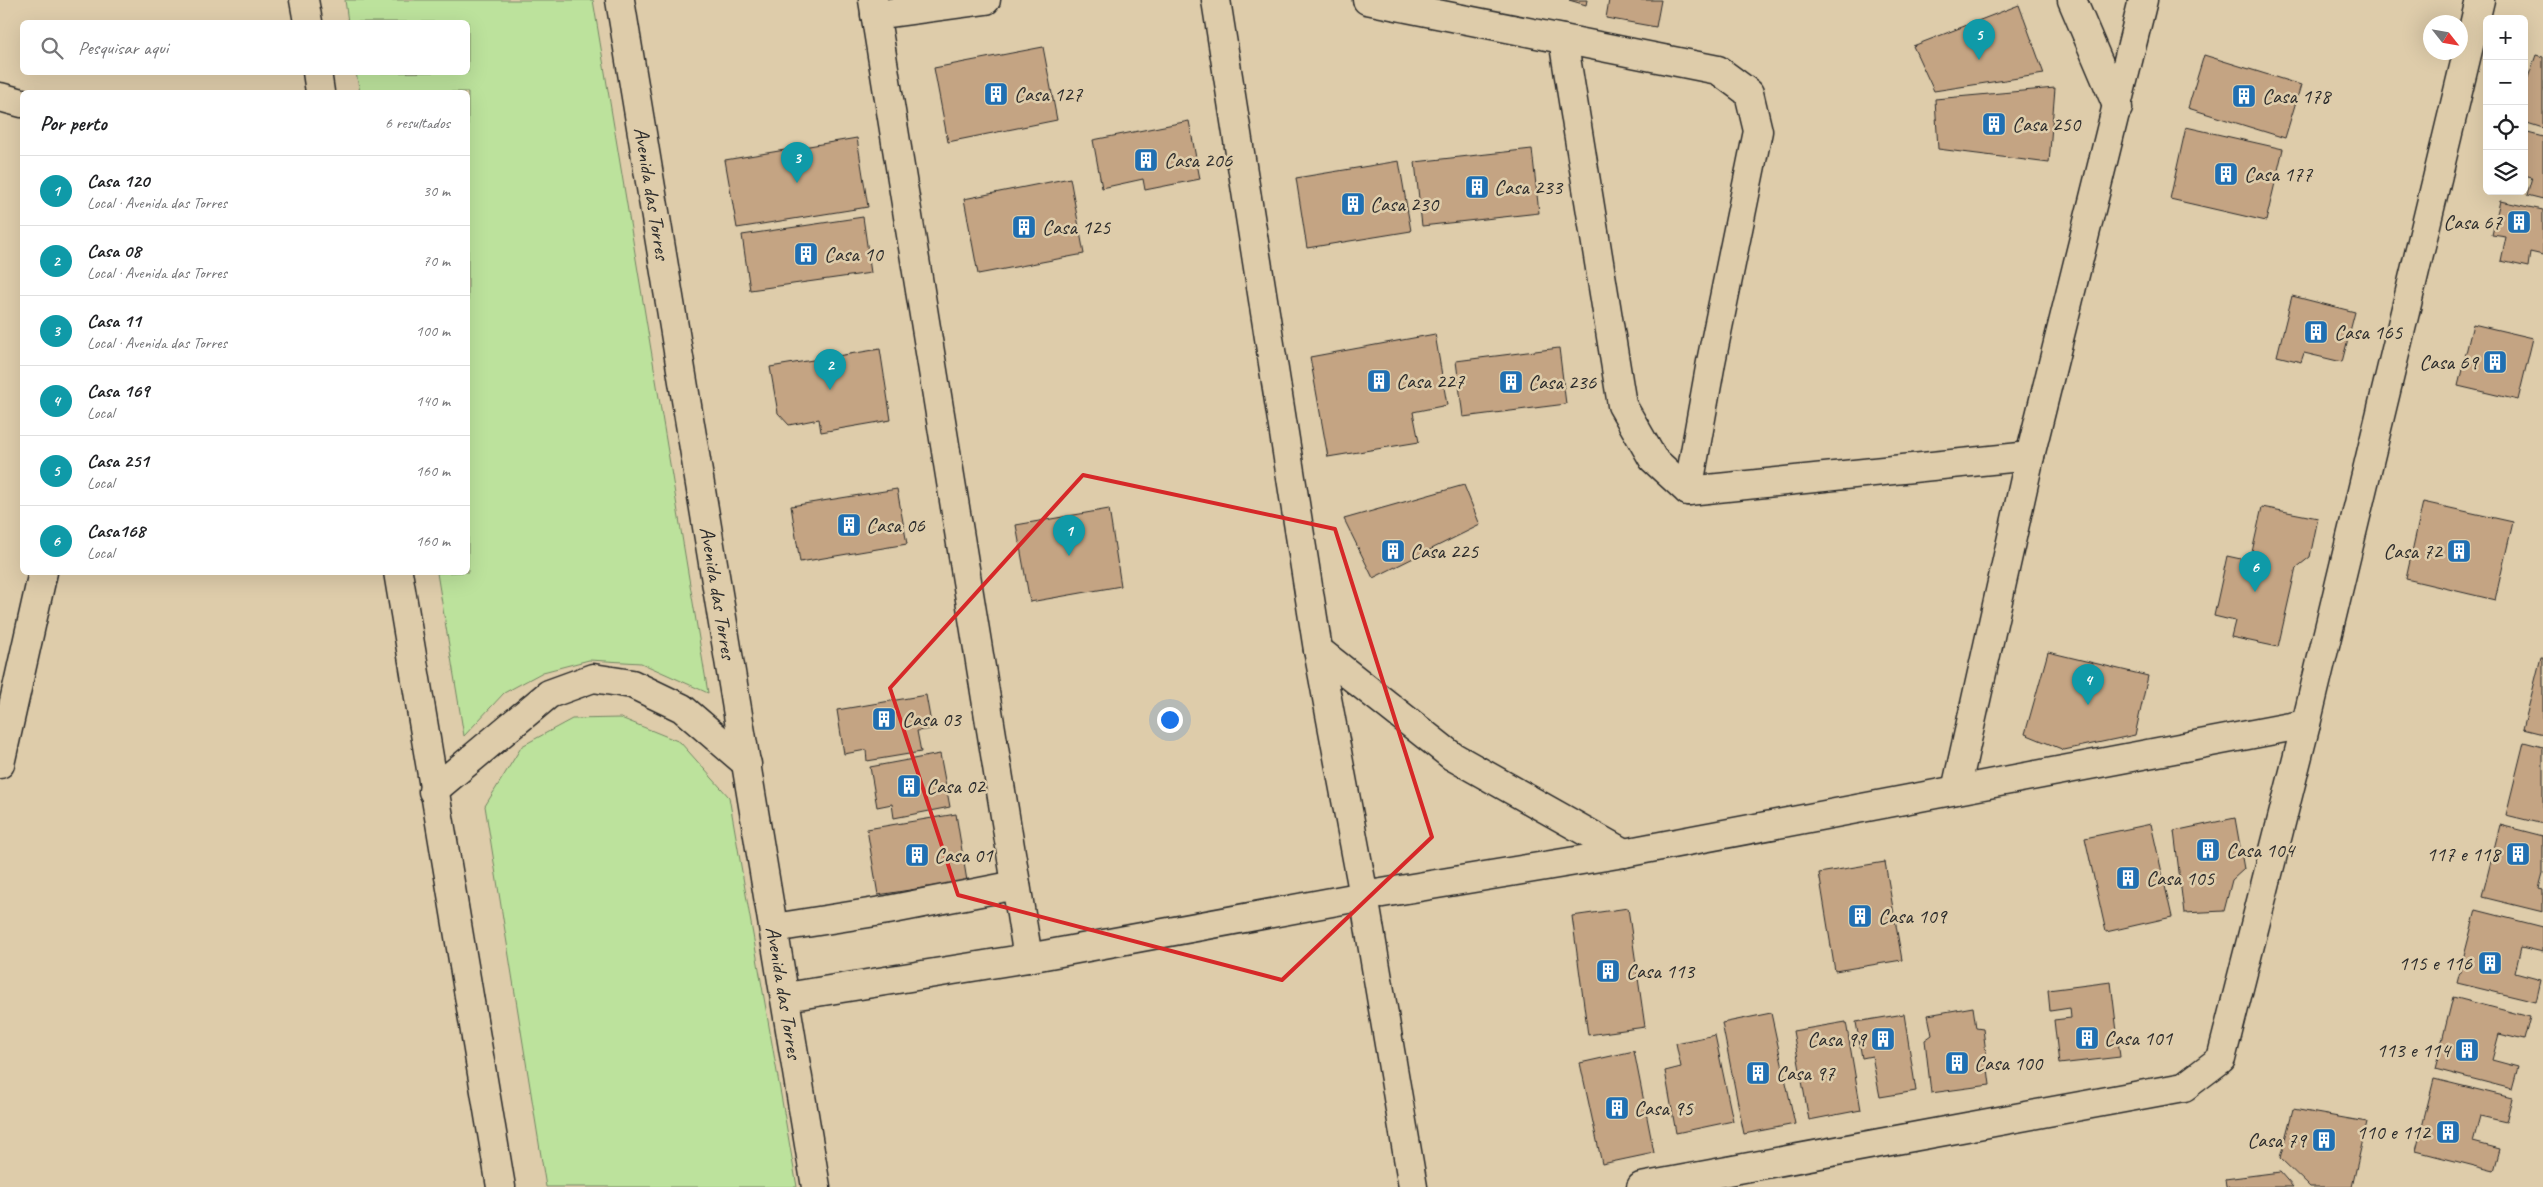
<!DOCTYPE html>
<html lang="pt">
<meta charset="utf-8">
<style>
body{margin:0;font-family:Caveat,sans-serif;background:#f6f6f6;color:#202124}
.controls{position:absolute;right:15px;top:15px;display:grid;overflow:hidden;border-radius:8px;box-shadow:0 5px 20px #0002}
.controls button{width:45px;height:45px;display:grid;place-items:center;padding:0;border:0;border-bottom:1px solid #e0e0e0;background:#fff;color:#202124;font:25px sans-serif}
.compass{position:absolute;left:2423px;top:15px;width:45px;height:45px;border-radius:50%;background:#fff;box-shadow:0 5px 20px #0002;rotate:121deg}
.you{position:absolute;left:1169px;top:719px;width:18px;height:18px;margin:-12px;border:4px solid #fff;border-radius:50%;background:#1a73e8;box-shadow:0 0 0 8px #1a73e833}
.badge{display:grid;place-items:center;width:32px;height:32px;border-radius:50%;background:#0b8043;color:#fff;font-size:16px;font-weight:700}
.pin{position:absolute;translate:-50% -41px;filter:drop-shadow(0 1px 2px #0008)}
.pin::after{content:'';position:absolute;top:26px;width:18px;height:15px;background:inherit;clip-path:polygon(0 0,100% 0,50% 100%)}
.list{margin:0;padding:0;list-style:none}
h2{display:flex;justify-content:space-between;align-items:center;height:65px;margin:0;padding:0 20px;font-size:21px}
h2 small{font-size:16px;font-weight:400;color:#757577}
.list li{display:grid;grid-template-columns:32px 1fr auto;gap:15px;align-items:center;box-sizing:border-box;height:70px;padding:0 20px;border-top:1px solid #e0e0e0}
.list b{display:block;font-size:19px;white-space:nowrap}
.list p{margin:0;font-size:16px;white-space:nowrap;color:#757577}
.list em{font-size:16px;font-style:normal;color:#757577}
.icon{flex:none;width:28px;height:28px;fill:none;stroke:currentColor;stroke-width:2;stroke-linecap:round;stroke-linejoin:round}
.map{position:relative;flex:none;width:2543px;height:1187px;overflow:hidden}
.search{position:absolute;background:#fff;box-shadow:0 5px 20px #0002;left:20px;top:20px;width:450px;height:55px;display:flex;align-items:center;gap:12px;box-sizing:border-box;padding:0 18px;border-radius:8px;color:#757577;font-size:19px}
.panel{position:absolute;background:#fff;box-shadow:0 5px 20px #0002;left:20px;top:90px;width:450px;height:485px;border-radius:8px}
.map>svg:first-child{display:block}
</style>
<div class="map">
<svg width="2543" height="1187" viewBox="0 0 2543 1187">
<rect width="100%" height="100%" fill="#deccaa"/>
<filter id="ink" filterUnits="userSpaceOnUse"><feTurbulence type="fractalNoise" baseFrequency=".02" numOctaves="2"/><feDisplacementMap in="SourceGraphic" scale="10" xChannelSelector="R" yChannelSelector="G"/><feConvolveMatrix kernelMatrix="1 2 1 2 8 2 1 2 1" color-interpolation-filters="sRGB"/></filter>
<g filter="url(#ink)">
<g fill="#bce29c" stroke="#748664">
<path d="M345,0H593L708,693L641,663L589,660L543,672L504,693L464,736L437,573L468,572V92H360L356,73L468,72V22H348Z"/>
<path d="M621,718L680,742L729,797L797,1187H546L485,806L522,746L572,719Z"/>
</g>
<g fill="#c4a483" stroke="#2b2b2b">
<path d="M1569,0H1587L1586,5Z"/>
<path d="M1609,0H1661L1656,27L1606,18Z"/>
<path d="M2019,5L2044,74L1934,91L1913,46Z"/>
<path d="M1043,47L1057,120L948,142L934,68Z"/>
<path d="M2204,55L2301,85L2285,138L2188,108Z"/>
<path d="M2536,55L2543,57V128L2524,122V89Z"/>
<path d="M2055,88L2049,163L1938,149L1935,99Z"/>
<path d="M1189,121L1200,179L1145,190L1143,179L1102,188L1093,140Z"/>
<path d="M2186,127L2283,149L2266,221L2170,199Z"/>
<path d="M2524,132L2543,137V199L2527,195L2532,177L2524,175Z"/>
<path d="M857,138L868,207L737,228L725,160Z"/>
<path d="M1532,149L1539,213L1422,226L1415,162Z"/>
<path d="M1399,161L1411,231L1307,248L1296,178Z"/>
<path d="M1070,178L1084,254L978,274L964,199Z"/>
<path d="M2500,201L2543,210V255L2530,252L2528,267L2501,261L2506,237L2492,235Z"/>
<path d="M863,217L871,273L750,290L742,235Z"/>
<path d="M2292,296L2355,312L2342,362L2304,353L2301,362L2277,356Z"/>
<path d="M2473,324L2533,338L2518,400L2458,386Z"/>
<path d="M1435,334L1447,405L1413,412L1419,442L1328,457L1310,357Z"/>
<path d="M1559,348L1566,404L1463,417L1456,361Z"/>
<path d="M880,349L891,420L821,432L819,419L789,425L778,413L770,367Z"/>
<path d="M1464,485L1480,525L1373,578L1344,519Z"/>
<path d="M897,489L907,544L800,562L791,506Z"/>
<path d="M2423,502L2513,522L2495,600L2406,579Z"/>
<path d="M2262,507L2318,518L2310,557L2296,568L2278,647L2231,637L2235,621L2214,616L2227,556L2250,561Z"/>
<path d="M1109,509L1121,586L1030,602L1016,525Z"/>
<path d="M2048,652L2148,676L2135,735L2064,750L2025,734Z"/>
<path d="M2541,657H2543V734L2523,729Z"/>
<path d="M926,695L932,729L917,731L921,752L867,761L866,750L844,754L837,710Z"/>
<path d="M2524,742L2543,747V824L2506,815Z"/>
<path d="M940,754L950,807L894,818L892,804L877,807L870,767Z"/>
<path d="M956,814L967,881L878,895L867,829Z"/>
<path d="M2235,818L2244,869L2232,880L2224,911L2184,913L2174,831Z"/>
<path d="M2151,824L2172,917L2106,932L2085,838Z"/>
<path d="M2500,825L2543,836V873L2539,888L2543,889V912L2482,897Z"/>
<path d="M1885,862L1902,960L1835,971L1819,873Z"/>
<path d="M1628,908L1645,1027L1588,1035L1572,916Z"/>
<path d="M2476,910L2543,927V952L2521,947L2515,973L2541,980L2536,1002L2457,983Z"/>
<path d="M2111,982L2120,1057L2059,1064L2054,1020L2071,1018L2070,1008L2050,1011L2048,990Z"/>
<path d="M2453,997L2530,1017L2524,1040L2499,1034L2492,1060L2518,1067L2512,1089L2435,1069Z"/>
<path d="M1973,1007L1976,1028L1983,1029L1990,1085L1931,1093L1925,1040L1932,1035L1928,1015Z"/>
<path d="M1771,1013L1795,1124L1744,1134L1722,1023Z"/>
<path d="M1904,1014L1916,1091L1880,1097L1872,1056L1862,1058L1856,1022Z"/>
<path d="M1846,1022L1861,1110L1809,1120L1793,1031Z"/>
<path d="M1715,1035L1733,1121L1676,1133L1665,1071L1681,1067L1676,1043Z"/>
<path d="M1634,1051L1654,1153L1602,1164L1580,1063Z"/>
<path d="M2434,1079L2512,1098L2506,1122L2480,1116L2473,1142L2500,1149L2494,1171L2416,1151Z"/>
<path d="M2293,1109L2367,1122L2352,1187H2310L2280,1158Z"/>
<path d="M2280,1172L2293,1187H2226L2225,1179Z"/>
</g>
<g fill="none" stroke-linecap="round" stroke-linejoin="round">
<defs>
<g id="street">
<path d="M873,0L1028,958L1364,896L1624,853L2306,724"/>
<path d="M1216,0L1318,650L1364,896L1413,1187"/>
<path d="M1367,0L1718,70L1749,93L1758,131L1711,362L1688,491"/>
<path d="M2072,0L2118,108"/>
<path d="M875,15L986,0"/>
<path d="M1563,39L1622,405L1653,459L1688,491L2030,456"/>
<path d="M0,97L22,103"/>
<path d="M1318,650L1452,756L1624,853"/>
<path d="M0,764L43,572"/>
<path d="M1956,790L2030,456L2143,0"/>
<path d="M774,928L888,910L1016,885"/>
<path d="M786,997L1028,958"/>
<path d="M1641,1187L2184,1087L2221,1059L2306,724L2480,0"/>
</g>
<g id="secondary">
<path d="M304,0L308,22"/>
<path id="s1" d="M620,0L816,1187"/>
<path d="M317,72L320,92"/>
<path d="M398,572L501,1187"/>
<path d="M433,791L549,694L593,678L632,684L682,708L747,764"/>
</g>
</defs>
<use href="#street" stroke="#2b2b2b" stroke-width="31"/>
<use href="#secondary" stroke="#2b2b2b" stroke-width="31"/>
<use href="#street" stroke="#deccaa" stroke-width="28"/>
<use href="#secondary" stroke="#deccaa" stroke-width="28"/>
</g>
</g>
<path fill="none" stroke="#d62828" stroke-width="4" stroke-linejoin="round" d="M1083,475L1335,529L1432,837L1282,980L958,895L890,688Z"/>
<defs>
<symbol id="building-square" viewBox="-11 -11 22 22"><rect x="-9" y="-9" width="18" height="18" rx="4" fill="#1f6fb2" stroke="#deccaa"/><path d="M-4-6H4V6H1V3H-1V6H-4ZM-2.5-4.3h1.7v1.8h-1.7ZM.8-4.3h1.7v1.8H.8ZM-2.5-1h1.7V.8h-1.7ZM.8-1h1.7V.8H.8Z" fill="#fff"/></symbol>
</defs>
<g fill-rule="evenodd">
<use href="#building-square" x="982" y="80" width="28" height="28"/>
<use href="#building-square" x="2230" y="82" width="28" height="28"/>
<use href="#building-square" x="1980" y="110" width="28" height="28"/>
<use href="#building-square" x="1132" y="146" width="28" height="28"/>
<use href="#building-square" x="2212" y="160" width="28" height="28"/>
<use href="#building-square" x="1463" y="173" width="28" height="28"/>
<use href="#building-square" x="1339" y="190" width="28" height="28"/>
<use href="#building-square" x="2505" y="208" width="28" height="28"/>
<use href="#building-square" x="1010" y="213" width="28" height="28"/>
<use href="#building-square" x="792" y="240" width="28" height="28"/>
<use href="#building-square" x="2302" y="318" width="28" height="28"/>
<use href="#building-square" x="2481" y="348" width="28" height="28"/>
<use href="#building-square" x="1365" y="367" width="28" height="28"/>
<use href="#building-square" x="1497" y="368" width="28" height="28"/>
<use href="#building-square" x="835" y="511" width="28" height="28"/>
<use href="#building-square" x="1379" y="537" width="28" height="28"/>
<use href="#building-square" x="2445" y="537" width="28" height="28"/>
<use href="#building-square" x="870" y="705" width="28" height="28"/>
<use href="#building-square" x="895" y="772" width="28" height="28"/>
<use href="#building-square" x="2194" y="836" width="28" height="28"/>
<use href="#building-square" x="2504" y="840" width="28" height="28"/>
<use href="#building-square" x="903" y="841" width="28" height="28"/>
<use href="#building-square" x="2114" y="864" width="28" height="28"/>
<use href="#building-square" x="1846" y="902" width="28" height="28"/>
<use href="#building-square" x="2476" y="949" width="28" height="28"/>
<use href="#building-square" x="1594" y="957" width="28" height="28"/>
<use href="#building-square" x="2073" y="1024" width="28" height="28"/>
<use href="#building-square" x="1869" y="1025" width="28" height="28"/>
<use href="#building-square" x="2453" y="1036" width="28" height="28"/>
<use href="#building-square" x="1943" y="1049" width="28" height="28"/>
<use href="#building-square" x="1744" y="1059" width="28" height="28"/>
<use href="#building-square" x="1603" y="1094" width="28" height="28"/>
<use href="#building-square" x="2434" y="1118" width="28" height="28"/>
<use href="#building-square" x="2310" y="1126" width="28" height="28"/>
</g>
<g text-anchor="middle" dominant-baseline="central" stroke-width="5" stroke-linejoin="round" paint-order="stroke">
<g font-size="21" fill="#2b2b2b" stroke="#deccaa" text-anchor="start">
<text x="1014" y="94">Casa 127</text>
<text x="2262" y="96">Casa 178</text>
<text x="2012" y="124">Casa 250</text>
<text x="1164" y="160">Casa 206</text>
<text x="2244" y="174">Casa 177</text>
<text x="1494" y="187">Casa 233</text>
<text x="1370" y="204">Casa 230</text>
<text x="2502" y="222" text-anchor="end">Casa 67</text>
<text x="1042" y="227">Casa 125</text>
<text x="824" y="254">Casa 10</text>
<text x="2334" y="332">Casa 165</text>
<text x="2478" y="362" text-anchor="end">Casa 69</text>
<text x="1396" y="381">Casa 227</text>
<text x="1528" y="382">Casa 236</text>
<text x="866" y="525">Casa 06</text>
<text x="1410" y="551">Casa 225</text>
<text x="2442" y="551" text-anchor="end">Casa 72</text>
<text x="902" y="719">Casa 03</text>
<text x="926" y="786">Casa 02</text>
<text x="2226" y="850">Casa 104</text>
<text x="2500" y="854" text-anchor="end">117 e 118</text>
<text x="934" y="855">Casa 01</text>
<text x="2146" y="878">Casa 105</text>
<text x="1878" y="916">Casa 109</text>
<text x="2472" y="963" text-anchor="end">115 e 116</text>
<text x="1626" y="971">Casa 113</text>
<text x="2104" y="1038">Casa 101</text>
<text x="1866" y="1039" text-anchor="end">Casa 99</text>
<text x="2450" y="1050" text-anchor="end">113 e 114</text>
<text x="1974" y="1063">Casa 100</text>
<text x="1776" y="1073">Casa 97</text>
<text x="1634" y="1108">Casa 95</text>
<text x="2430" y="1132" text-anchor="end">110 e 112</text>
<text x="2306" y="1140" text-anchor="end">Casa 79</text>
</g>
<g font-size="21" fill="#2b2b2b" stroke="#deccaa">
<text stroke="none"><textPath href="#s1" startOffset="196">Avenida das Torres</textPath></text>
<text stroke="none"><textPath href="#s1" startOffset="601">Avenida das Torres</textPath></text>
<text stroke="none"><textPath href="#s1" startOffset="1006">Avenida das Torres</textPath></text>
</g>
</g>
</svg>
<div class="controls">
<button>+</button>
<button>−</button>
<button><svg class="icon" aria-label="locate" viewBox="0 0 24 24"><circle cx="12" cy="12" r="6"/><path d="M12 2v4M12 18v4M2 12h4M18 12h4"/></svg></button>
<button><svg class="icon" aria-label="layers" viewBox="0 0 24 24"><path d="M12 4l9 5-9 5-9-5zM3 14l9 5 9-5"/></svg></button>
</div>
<svg class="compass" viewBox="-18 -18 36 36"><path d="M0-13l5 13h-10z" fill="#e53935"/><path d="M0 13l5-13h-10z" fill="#757577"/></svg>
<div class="you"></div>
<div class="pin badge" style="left:1069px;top:556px;background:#0f9aa8">1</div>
<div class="pin badge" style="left:830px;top:390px;background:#0f9aa8">2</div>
<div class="pin badge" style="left:797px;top:183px;background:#0f9aa8">3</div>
<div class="pin badge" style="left:2088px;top:705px;background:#0f9aa8">4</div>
<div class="pin badge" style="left:1979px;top:60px;background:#0f9aa8">5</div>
<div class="pin badge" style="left:2255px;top:592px;background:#0f9aa8">6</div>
<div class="search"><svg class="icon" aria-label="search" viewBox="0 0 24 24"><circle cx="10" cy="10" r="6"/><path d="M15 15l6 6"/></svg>Pesquisar aqui</div>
<section class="panel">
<h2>Por perto<small>6 resultados</small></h2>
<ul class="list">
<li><span class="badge" style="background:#0f9aa8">1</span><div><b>Casa 120</b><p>Local · Avenida das Torres</p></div><em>30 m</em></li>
<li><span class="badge" style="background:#0f9aa8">2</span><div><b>Casa 08</b><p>Local · Avenida das Torres</p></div><em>70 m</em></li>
<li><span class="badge" style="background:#0f9aa8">3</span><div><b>Casa 11</b><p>Local · Avenida das Torres</p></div><em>100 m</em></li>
<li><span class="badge" style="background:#0f9aa8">4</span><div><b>Casa 169</b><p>Local</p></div><em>140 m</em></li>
<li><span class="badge" style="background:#0f9aa8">5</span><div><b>Casa 251</b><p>Local</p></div><em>160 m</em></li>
<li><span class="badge" style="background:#0f9aa8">6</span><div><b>Casa168</b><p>Local</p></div><em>160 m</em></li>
</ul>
</section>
</div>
